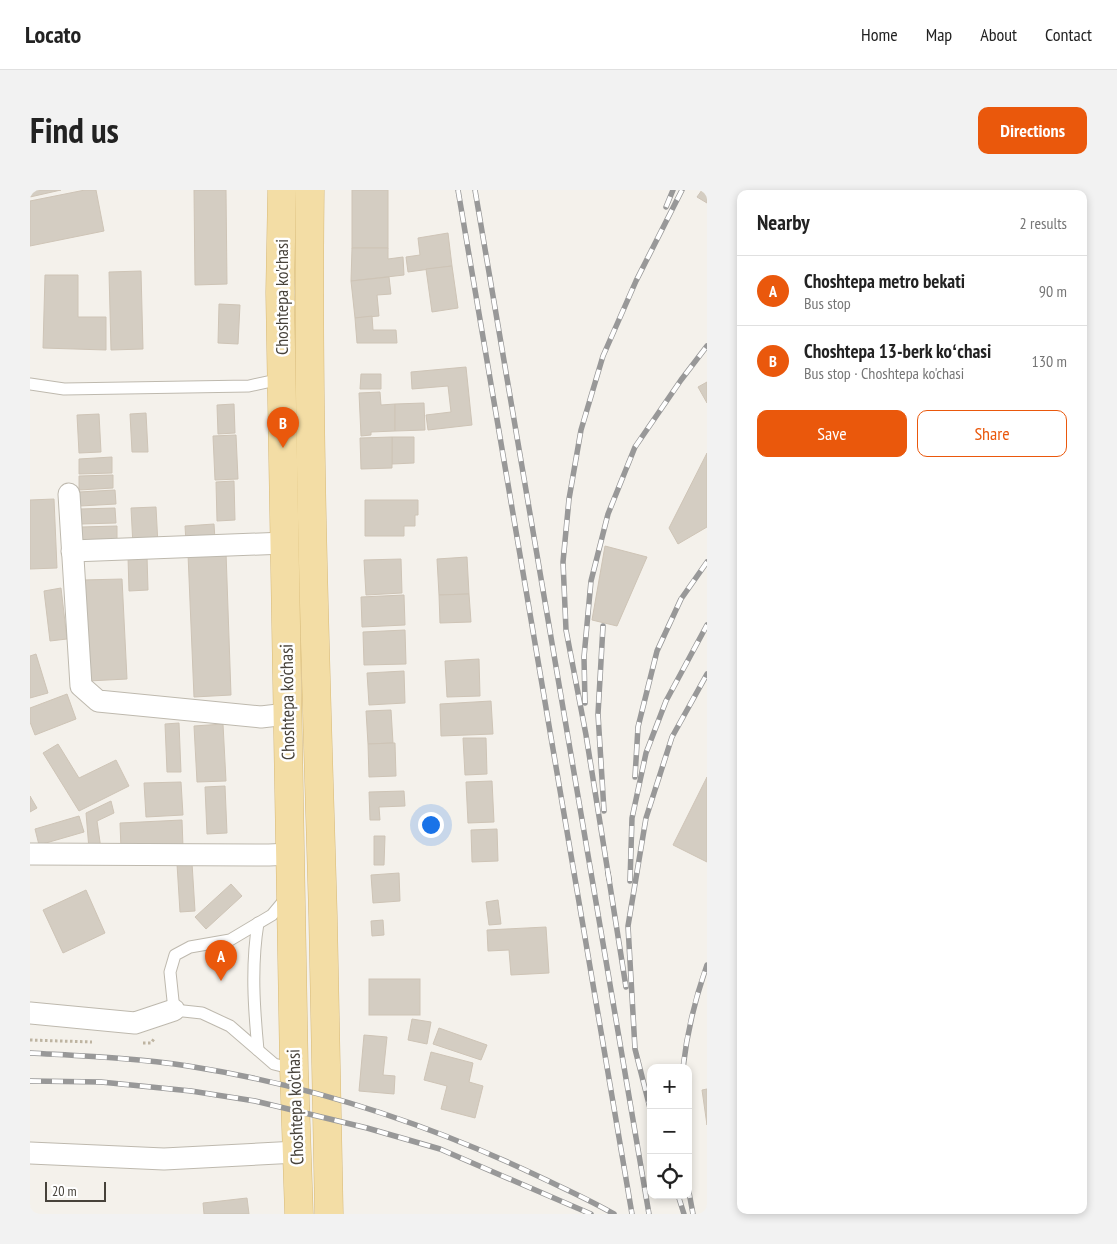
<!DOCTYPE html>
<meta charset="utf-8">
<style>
body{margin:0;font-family:"PT Sans Narrow",sans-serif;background:#f2f2f2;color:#222}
.controls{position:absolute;right:15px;bottom:15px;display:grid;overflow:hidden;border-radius:10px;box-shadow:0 2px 8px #0003}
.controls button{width:45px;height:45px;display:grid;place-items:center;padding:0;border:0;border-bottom:1px solid #e0e0e0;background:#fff;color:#222;font:25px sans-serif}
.scale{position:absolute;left:15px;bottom:12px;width:61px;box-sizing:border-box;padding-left:5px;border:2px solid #47423a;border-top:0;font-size:14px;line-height:18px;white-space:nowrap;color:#47423a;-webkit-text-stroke:4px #fff;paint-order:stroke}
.you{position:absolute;left:400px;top:634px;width:18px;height:18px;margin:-12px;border:4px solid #fff;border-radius:50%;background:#1a73e8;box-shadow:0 0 0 8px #1a73e833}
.badge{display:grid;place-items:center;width:32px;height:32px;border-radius:50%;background:#ea580c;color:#fff;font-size:16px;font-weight:700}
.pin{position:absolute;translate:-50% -41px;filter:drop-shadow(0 1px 2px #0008)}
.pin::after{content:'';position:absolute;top:26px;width:18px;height:15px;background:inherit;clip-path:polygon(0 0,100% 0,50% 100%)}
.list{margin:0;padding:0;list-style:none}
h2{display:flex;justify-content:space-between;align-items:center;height:65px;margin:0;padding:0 20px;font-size:21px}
h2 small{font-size:16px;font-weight:400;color:#767676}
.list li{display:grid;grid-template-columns:32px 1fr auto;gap:15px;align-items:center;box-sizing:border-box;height:70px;padding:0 20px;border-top:1px solid #e0e0e0}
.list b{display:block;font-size:19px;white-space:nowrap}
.list p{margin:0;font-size:16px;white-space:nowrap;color:#767676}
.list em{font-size:16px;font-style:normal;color:#767676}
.actions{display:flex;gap:10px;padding:15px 20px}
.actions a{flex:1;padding:11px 0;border:1px solid #ea580c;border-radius:10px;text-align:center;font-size:18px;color:#ea580c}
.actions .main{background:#ea580c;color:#fff}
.icon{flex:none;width:28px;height:28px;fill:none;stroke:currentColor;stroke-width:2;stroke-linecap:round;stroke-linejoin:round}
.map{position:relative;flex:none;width:677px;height:1024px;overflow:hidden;border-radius:10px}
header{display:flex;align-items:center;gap:30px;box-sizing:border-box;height:70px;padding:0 25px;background:#fff;border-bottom:1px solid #e0e0e0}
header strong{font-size:24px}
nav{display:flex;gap:28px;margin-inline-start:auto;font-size:18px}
.intro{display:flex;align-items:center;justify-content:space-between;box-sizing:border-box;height:120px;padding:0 30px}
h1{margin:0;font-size:35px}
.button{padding:12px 22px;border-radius:10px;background:#ea580c;color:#fff;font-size:18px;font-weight:700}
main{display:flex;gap:30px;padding:0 30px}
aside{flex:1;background:#fff;border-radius:10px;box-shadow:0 2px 8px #0003}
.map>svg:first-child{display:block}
</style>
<header>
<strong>Locato</strong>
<nav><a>Home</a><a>Map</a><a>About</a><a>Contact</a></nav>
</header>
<div class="intro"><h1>Find us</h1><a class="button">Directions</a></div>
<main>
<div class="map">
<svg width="677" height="1024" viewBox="0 0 677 1024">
<rect width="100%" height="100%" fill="#f4f1eb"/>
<g fill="#d4cdc2" stroke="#cec4b6">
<path d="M0,0H31L0,7Z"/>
<path d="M55,0H66L74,41L0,56V11Z"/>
<path d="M164,0H196L197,94L165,95Z"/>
<rect x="322" y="0" width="36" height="58"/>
<path d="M672,0H677V13L667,7Z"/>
<path d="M418,43L422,76L378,82L376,67L390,65L388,48Z"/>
<path d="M322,58H358V69L373,67L374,85L321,91Z"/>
<path d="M422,76L428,118L402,122L396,79Z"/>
<path d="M111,81L113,159L81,160L79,82Z"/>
<path d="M15,85H48V127H76V160L13,158Z"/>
<path d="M359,87L361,104L347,105L349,126L325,128L321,91Z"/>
<path d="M189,114L210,115L208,154L188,153Z"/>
<path d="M342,126L343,140H366L367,153H327L325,128Z"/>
<path d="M436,177L442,235L398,240L396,225L421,222L418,196L382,199L381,182Z"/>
<path d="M331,184H351V199H330Z"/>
<path d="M677,192V213L668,197Z"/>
<path d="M350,202L351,215L365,214V241L341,242V245L331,246L329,203Z"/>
<path d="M394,213L395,240L365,241V214Z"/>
<path d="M204,214L205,243L188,244L187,215Z"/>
<path d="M116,223L118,262H102L100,224Z"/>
<path d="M69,224L71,262L49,263L47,225Z"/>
<path d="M206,245L208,289L185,290L183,246Z"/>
<path d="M362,247H384V273L362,274Z"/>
<path d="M362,247V278L331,279L330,248Z"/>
<path d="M677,263V337L648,354L639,338Z"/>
<path d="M82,267V283L49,284V269Z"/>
<path d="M83,285V298L49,300V286Z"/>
<path d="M204,291L205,330L187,331L186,292Z"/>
<path d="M85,300L86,314L50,316L49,302Z"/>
<path d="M24,309L27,378L0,379V310Z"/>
<path d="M335,310H388V325H385V336H374V346H335Z"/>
<path d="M126,317L128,355L103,356L101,318Z"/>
<path d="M85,318L86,333L51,334L50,319Z"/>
<path d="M184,334L185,350L156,352L155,336Z"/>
<path d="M87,336V351L52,352L51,337Z"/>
<path d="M575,356L617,367L587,436L562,430Z"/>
<path d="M196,362L201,505L164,507L158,364Z"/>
<path d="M117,366L118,400L99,401L98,367Z"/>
<path d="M437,367L439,404L409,405L407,369Z"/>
<path d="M371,369L372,403L336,405L334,370Z"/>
<path d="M92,389L97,489L58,491L53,390Z"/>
<path d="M31,398L37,449L20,451L14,401Z"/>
<path d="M439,404L441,432L410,433L409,405Z"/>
<path d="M374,405L375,435L332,437L331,407Z"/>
<path d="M375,440L376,474L334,475L333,442Z"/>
<path d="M6,464L18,503L0,508V466Z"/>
<path d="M449,469L450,506L417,507L415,471Z"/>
<path d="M374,481L375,513L339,515L337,483Z"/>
<path d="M37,504L46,529L5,545L0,532V518Z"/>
<path d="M461,511L463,544L411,546L410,514Z"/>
<path d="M361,520L363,553L338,554L336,521Z"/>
<path d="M149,533L151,582H137L135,534Z"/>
<path d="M193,534L196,591L167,592L164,536Z"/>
<path d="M433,548H456L457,584L435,585Z"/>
<path d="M363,553H365L366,586L339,587L338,554Z"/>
<path d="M28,554L49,588L86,570L99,596L49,621L13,563Z"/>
<path d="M677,587V672L643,655Z"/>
<path d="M462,591L464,632L438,633L436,592Z"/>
<path d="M151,592L153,625L116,627L114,593Z"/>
<path d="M195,596L197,643L177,644L175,597Z"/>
<path d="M374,601L375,616L349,617L350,630H340L339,602Z"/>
<path d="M0,606L7,618L0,622Z"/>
<path d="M81,611L84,623L67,631L71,659H59L56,623Z"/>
<path d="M49,626L54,642L9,655L5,639Z"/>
<path d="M152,630L153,657L91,659L90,633Z"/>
<path d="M467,639L468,671L442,672L441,640Z"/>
<path d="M344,646H355L354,675H344Z"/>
<path d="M162,673L165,721L150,722L147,674Z"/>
<path d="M369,683L370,711L343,713L341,685Z"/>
<path d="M201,694L212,706L176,739L165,727Z"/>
<path d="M56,700L75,743L33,763L13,720Z"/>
<path d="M468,710L471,734L459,735L456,712Z"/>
<path d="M353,730L354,745L342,746L341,731Z"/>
<path d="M516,737L519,783L481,785L479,760L458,761L457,740Z"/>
<rect x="339" y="789" width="51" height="36"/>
<path d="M382,829L401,832L397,854L378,850Z"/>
<path d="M409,838L457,855L451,870L403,854Z"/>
<path d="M334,845L357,847L353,885L365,886L364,904L329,901Z"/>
<path d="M401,862L443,873L439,892L453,896L445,928L411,919L417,896L394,890Z"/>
<path d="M677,899V935L672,900Z"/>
<path d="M217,1008L219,1024H174L173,1013Z"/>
</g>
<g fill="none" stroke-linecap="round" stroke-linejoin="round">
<defs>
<g id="lane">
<path d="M0,194L34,199L219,196L251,189"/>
<path d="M257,707L242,725L200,750L160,757L145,765L140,782L144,820L172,823L200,836L244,874L264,879"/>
<path d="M228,733C221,776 224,818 228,860"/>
</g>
<g id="street">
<path d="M39,304L51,496L68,511L231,527L257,524"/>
<path d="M42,361L255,353"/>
<path d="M0,664L239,665L260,664"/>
<path d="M0,823L105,833L144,820"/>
<path d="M0,963L134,969L267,962"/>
</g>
<g id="primary">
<path d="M252,0L250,103L264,879L269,1024"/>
<path d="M280,0C277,242 286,484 293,726C295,825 297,925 299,1024"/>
</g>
</defs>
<use href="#lane" stroke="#beb9ae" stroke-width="13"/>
<use href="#street" stroke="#beb9ae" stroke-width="23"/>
<use href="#primary" stroke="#d7b976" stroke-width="29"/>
<g stroke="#beb4a1" stroke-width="3" stroke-dasharray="2.5 2.5" stroke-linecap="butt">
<path d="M0,850L62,852"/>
<path d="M113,853H121L124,849"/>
</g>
<use href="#lane" stroke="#fff" stroke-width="11"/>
<use href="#street" stroke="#fff" stroke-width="21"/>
<use href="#primary" stroke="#f3dda5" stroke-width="28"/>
<defs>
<g id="rail">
<path d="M428,0L602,1024"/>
<path d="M445,0L619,1024"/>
<path d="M636,17L643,0"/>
<path d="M573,436L568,524L574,621"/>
<path d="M555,513L554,467L561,391L578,324L605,257L651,190L677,156"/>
<path d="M605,587L608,537L627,461L651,409L677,372"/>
<path d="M578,683L596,797"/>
<path d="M579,689L556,545L536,440L533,372L539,309L551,240L573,166L606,91L652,0"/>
<path d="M600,691L602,628L616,563L636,511L677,435"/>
<path d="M0,863C52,866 106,868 158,876C280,895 399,934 510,987C535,999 560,1010 584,1024"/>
<path d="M653,878C657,842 665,809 677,775"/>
<path d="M0,891L71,892L161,901L225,911L337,938L410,959L561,1024"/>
<path d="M621,922L605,859L598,736L616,628L642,547L677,484"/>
<path d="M658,997L663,1024"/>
<path d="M648,1005L654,1024"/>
</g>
</defs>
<use href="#rail" stroke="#989898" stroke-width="5.5"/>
<use href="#rail" stroke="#fff" stroke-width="4" stroke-dasharray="11" stroke-linecap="butt"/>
</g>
<g text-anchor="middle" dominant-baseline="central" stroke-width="5" stroke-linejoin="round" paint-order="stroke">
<g font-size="18" fill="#47423a" stroke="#fff">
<text transform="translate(251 107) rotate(-90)">Choshtepa ko'chasi</text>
<text transform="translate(257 512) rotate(-91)">Choshtepa ko'chasi</text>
<text transform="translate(265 917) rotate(-92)">Choshtepa ko'chasi</text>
</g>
</g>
</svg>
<div class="controls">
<button>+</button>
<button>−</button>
<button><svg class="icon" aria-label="locate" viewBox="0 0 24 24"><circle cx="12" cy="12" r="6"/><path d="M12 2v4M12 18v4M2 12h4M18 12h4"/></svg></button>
</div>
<div class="scale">20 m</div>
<div class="you"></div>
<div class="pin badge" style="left:191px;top:791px">A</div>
<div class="pin badge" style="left:253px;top:258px">B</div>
</div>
<aside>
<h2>Nearby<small>2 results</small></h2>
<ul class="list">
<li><span class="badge">A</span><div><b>Choshtepa metro bekati</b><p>Bus stop</p></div><em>90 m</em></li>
<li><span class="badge">B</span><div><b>Choshtepa 13-berk koʻchasi</b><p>Bus stop · Choshtepa ko'chasi</p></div><em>130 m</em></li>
</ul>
<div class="actions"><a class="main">Save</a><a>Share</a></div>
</aside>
</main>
